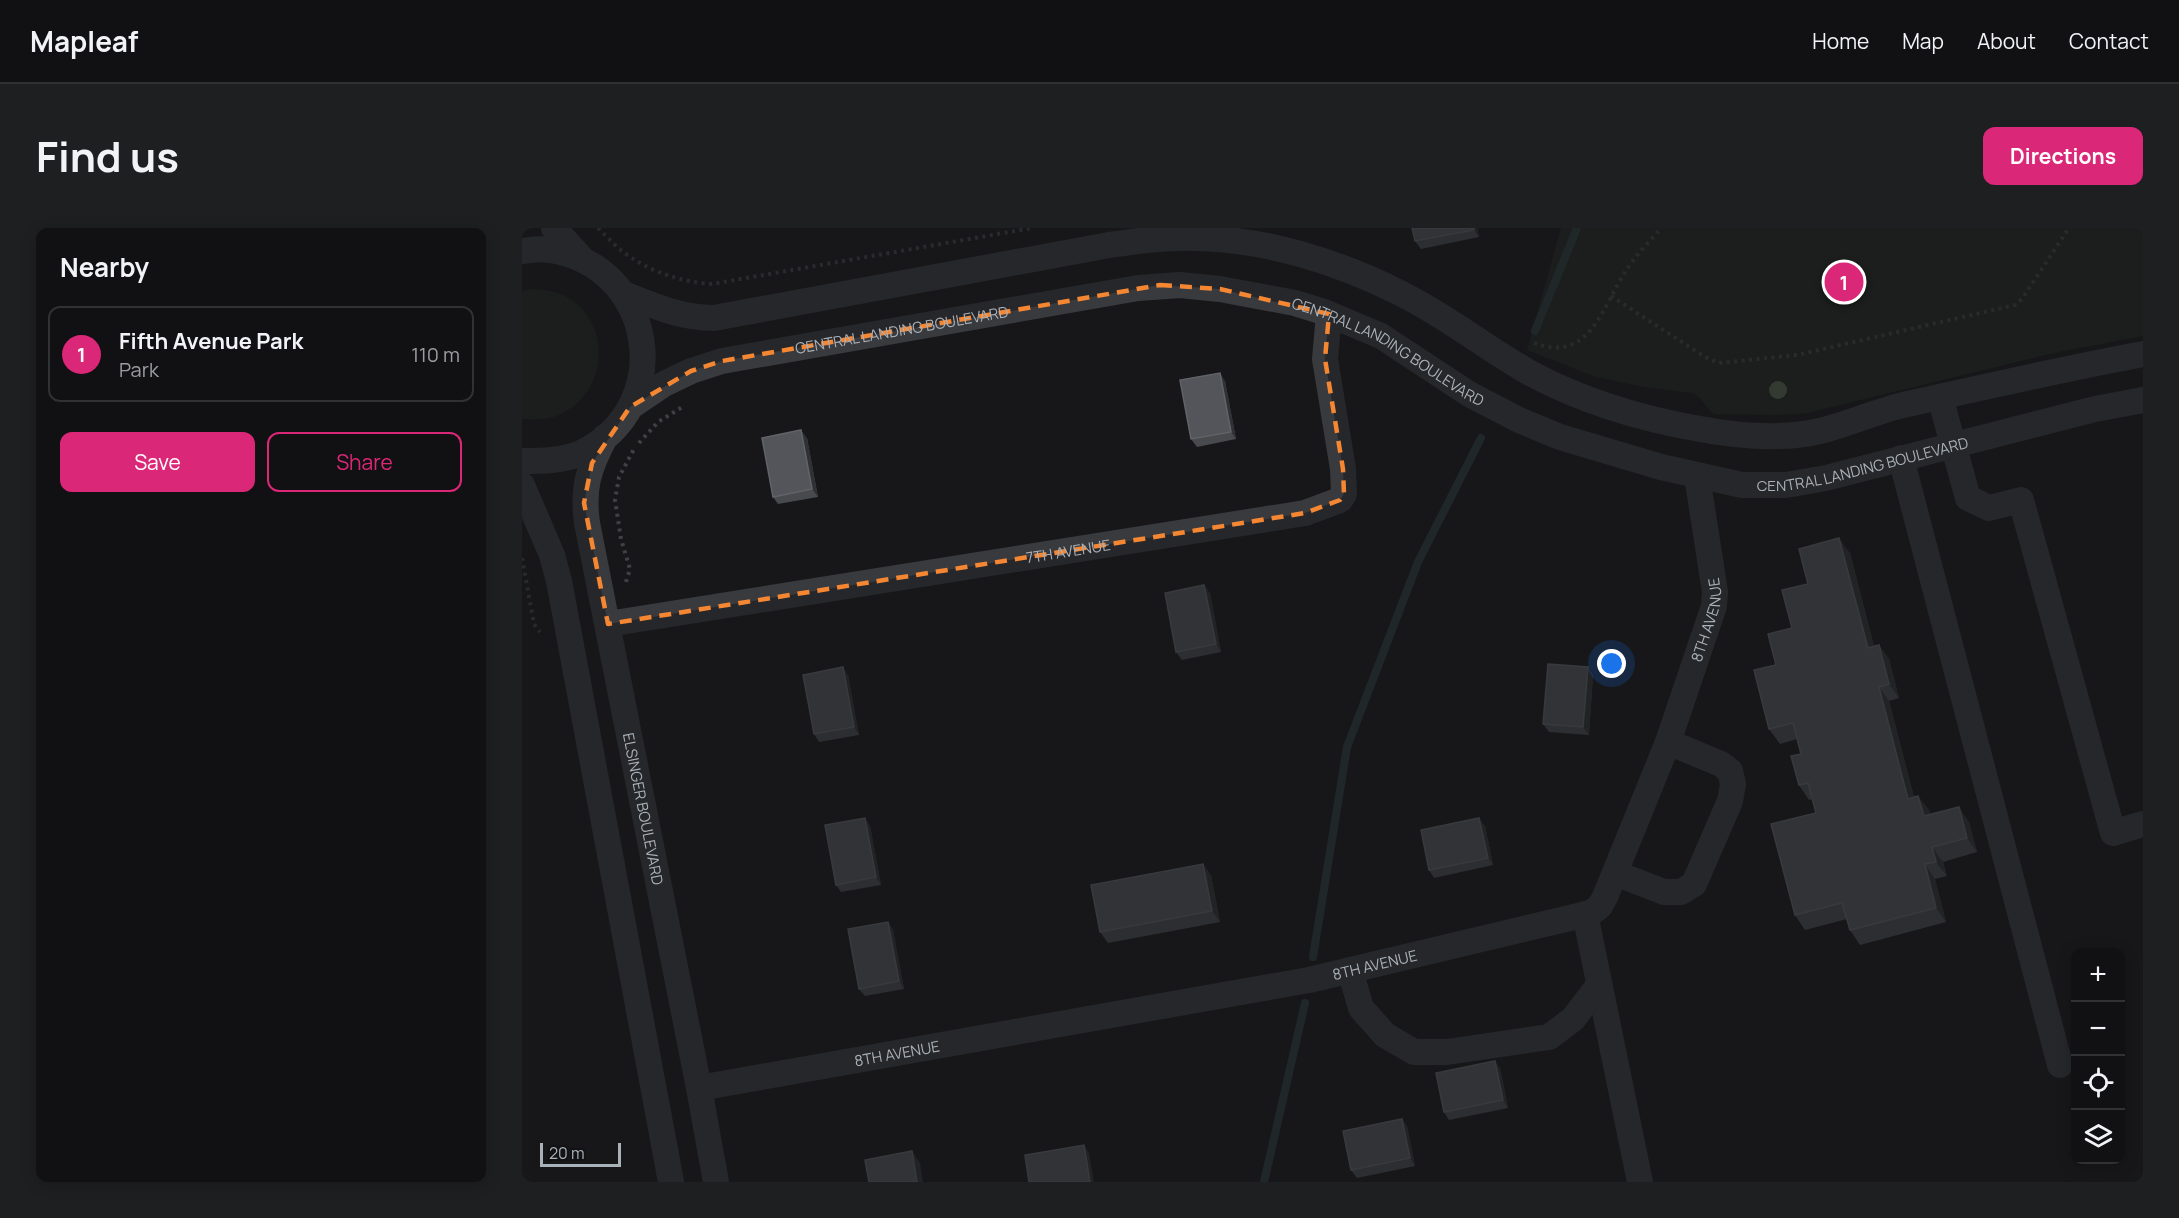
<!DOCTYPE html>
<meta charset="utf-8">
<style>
body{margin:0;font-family:Manrope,sans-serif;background:#1e1f21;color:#f1f3f6}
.controls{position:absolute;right:18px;bottom:18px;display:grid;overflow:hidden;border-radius:12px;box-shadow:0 3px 15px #0003}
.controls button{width:54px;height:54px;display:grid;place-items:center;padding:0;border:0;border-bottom:2px solid #303133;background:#111113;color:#f1f3f6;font:30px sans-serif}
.scale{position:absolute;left:18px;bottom:15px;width:81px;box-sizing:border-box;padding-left:6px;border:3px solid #a9b1b9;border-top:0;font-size:16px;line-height:21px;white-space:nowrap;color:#a9b1b9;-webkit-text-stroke:4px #121214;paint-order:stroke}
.you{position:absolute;left:1090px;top:436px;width:21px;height:21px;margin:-15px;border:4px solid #fff;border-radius:50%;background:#1a73e8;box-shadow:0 0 0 9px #1a73e833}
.badge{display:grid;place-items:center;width:39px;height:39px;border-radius:50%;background:#db2777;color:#fff;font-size:20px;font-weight:700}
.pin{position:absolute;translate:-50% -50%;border:3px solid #fff;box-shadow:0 2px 6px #0006}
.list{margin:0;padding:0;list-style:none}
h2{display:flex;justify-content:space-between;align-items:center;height:78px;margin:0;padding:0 24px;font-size:26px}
h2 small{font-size:20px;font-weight:400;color:#9c9da0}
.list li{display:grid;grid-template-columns:39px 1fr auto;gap:18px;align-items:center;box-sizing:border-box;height:96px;margin:0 12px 12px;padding:0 12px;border:2px solid #303133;border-radius:12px}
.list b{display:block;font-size:22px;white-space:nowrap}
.list p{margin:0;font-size:20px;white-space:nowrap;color:#9c9da0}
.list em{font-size:20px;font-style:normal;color:#9c9da0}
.actions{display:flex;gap:12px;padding:18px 24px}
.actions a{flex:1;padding:14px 0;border:2px solid #db2777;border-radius:12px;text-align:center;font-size:21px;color:#db2777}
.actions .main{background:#db2777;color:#fff}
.icon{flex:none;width:33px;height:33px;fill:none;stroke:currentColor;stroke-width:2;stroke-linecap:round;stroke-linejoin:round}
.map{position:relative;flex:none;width:1621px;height:954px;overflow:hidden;border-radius:12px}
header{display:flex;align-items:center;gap:36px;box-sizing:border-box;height:84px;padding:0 30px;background:#111113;border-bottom:2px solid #303133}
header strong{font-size:28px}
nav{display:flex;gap:33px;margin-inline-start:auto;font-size:21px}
.intro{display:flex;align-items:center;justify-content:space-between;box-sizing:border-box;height:144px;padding:0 36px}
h1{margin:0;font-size:42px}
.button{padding:15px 27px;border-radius:12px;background:#db2777;color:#fff;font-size:21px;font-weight:700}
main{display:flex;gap:36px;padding:0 36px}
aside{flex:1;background:#111113;border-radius:12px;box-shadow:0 3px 15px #0003}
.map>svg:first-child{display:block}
</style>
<header>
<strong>Mapleaf</strong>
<nav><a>Home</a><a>Map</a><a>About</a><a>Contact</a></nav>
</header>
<div class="intro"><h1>Find us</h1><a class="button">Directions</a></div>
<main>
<aside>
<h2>Nearby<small></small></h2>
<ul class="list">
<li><span class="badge">1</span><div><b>Fifth Avenue Park</b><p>Park</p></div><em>110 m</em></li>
</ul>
<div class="actions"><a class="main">Save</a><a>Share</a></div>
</aside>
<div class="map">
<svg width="1621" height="954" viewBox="0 0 1621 954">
<rect width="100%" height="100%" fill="#171719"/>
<g fill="#1f271f">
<path d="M1039,0H1621V108L1536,124L1285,185L1255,187L1193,186L1188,183L1177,169L1170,165L1122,159L1074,149L1005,122Z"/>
<path d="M11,61C22,62 33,63 43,68C94,96 85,170 32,189C22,192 11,191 0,191V63Z"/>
</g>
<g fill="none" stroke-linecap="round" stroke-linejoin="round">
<g stroke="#2c3a3d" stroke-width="8">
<path d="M1013,103L1055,0"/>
<path d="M791,729L825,519L896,334L959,210"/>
<path d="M742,954L783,775"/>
</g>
<g stroke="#3e4145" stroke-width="4" stroke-dasharray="3 4.5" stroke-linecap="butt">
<path d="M76,0C85,9 94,19 104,26C129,44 159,54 190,56L510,0"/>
<path d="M1089,68L1183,129L1197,135L1275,127L1493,77L1500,71L1547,0"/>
<path d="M1012,115C1067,136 1080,80 1103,44C1113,28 1127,14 1139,0"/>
<path d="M117,215L136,194L162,178"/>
<path d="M0,330L12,396L18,404"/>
<path d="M104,354L108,341L99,311L93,272L97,249L112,221"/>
</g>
<g stroke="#383a3e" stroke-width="26">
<path d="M32,0L60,31"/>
<path d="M0,23C9,22 19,20 28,22C133,38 156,178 59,225C40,233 20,233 0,233"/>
<path d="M102,66C132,78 159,90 192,90L587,17C616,13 645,9 674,10C743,11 817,34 878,65C923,87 964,120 1008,145C1060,173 1120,191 1178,201C1216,208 1260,212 1298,203C1326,196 1353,184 1381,177C1461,159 1541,141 1621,126"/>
<path d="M1418,169L1446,270L1467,280L1499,272L1591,605L1621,596"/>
<path id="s1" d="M108,179L142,156L169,143L200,133L616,60L658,57L698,61L773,75L802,84L859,108L947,166L997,192L1038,209L1139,239L1220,257H1264L1304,250L1573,181L1621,172"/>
<path id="s2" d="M83,209C67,240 60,259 65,295L177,860L194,954"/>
<path d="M1379,230L1538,837"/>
<path d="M0,257L30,327L37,353L149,954"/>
<path id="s3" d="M86,396L783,285L818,272L822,266L821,241L803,131L807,86"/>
<path d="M1093,645L1142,664H1159L1172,656L1208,573L1211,556L1208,543L1199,536L1146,514"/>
<path d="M1063,686L1118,954"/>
<path d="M828,742L839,780L863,807L892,824H925L1027,809L1051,791L1077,757"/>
<path id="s4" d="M177,860L787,752L1069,685L1078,678L1083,669L1146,514L1192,378L1193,364L1175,248"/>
</g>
</g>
<circle fill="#546551" cx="1256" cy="162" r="9"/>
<g fill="#484a4e">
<path d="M955,0L957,9L899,21L893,13Z"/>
<path d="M703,153L714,211L675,219L669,211Z"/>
<path d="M285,210L296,269L256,276L251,269Z"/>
<path d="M1328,325L1352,418L1357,417L1367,431L1377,470L1367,473L1392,569L1407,582L1408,587L1447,594L1455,624L1421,634L1425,648L1413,651L1424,694L1338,717L1328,702L1325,691L1283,702L1273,687L1294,585L1290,571L1287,572L1277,557L1279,526L1275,511L1258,516L1247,501L1254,437L1270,400L1286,356Z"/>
<path d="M688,365L699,424L660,432L654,424Z"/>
<path d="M326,447L337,507L297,514L292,506Z"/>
<path d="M1071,447L1067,507L1027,504L1021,496Z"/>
<path d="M348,598L359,657L319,664L314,657Z"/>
<path d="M963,598L971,637L912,650L907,642Z"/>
<path d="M689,647L698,694L586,715L578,704Z"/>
<path d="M366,694L371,702L382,761L343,768L337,761Z"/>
<path d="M978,840L986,880L927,892L922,884Z"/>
<path d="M885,898L893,938L835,950L829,942Z"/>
</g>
<g fill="#303134">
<path d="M952,0H955L957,9L952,2Z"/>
<path d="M698,145L703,153L714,211L709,204Z"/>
<path d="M279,202L285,210L296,269L290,261Z"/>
<path d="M1317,310L1328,325L1356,434L1346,420Z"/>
<path d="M682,357L688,365L699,424L694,416Z"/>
<path d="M1357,417L1367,431L1377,470L1367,456Z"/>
<path d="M321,439L326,447L337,507L332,499Z"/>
<path d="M1066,439L1071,447L1067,507L1061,499Z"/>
<path d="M1357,459L1367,473L1396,585L1386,571Z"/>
<path d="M1396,568L1407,582L1412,603L1402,588Z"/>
<path d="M1437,579L1447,594L1455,624L1445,610Z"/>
<path d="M343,590L348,598L359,657L354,649Z"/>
<path d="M957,590L963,598L971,637L966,630Z"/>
<path d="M1410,619L1421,634L1425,648L1414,634Z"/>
<path d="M681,636L689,647L698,694L690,683Z"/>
<path d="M1403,636L1413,651L1424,694L1414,680Z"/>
<path d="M366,694L371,702L382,761L377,753Z"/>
<path d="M973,833L978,840L986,880L981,872Z"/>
<path d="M880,891L885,898L893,938L888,930Z"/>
<path d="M562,917L567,925L572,954H568Z"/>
<path d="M390,923L398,935L401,954H395Z"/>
</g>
<g fill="#53555a" stroke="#606368" stroke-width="1.5">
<path d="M890,0H952V2L893,13Z"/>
<path d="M698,145L709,204L669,211L658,152Z"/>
<path d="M279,202L290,261L251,269L240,210Z"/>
<path d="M1317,310L1346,420L1357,417L1367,456L1357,459L1386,571L1396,568L1402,588L1437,579L1445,610L1410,619L1414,634L1403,636L1414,680L1328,702L1320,675L1273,687L1249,596L1294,585L1286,555L1277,557L1269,528L1279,526L1271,495L1247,501L1232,442L1254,437L1246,406L1270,400L1260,362L1286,356L1277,321Z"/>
<path d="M682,357L694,416L654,424L643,365Z"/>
<path d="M1026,436L1066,439L1061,499L1021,496Z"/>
<path d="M321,439L332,499L292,506L281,447Z"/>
<path d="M343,590L354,649L314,657L303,597Z"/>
<path d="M957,590L966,630L907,642L899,602Z"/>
<path d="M681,636L690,683L578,704L569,657Z"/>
<path d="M366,694L377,753L337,761L326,701Z"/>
<path d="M973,833L981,872L922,884L914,845Z"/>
<path d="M880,891L888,930L829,942L821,903Z"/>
<path d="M562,917L568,954H507L503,927Z"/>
<path d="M390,923L395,954H347L343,932Z"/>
</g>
<path d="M0 0H1621V954H0ZM638,57L698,61L807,86L803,131L821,241L822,266L818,272L783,285L86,396L62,275L70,235L108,179L169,143L200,133Z" fill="#171719" fill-opacity=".55" fill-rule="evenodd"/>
<path fill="none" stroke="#f58733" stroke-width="4.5" stroke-dasharray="12 8" stroke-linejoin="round" d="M638,57L698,61L807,86L803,131L821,241L822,266L818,272L783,285L86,396L62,275L70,235L108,179L169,143L200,133Z"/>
<g text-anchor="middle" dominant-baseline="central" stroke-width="5" stroke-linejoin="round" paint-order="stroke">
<g font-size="15" fill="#a9b1b9" stroke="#121214">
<text stroke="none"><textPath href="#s1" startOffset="286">CENTRAL LANDING BOULEVARD</textPath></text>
<text stroke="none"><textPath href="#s1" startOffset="790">CENTRAL LANDING BOULEVARD</textPath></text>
<text stroke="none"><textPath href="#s1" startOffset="1294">CENTRAL LANDING BOULEVARD</textPath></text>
<text stroke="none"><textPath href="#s3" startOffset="466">7TH AVENUE</textPath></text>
<text stroke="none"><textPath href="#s4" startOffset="1227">8TH AVENUE</textPath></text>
<text stroke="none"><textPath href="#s2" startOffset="381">ELSINGER BOULEVARD</textPath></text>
<text stroke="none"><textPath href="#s4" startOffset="687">8TH AVENUE</textPath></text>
<text stroke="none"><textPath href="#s4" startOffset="201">8TH AVENUE</textPath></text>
</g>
</g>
</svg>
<div class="controls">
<button>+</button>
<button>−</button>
<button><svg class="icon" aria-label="locate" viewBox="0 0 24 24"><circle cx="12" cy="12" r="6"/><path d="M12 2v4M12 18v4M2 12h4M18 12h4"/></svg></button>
<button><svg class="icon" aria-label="layers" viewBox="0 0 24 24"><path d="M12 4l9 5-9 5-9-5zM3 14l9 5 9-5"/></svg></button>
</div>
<div class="scale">20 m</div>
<div class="you"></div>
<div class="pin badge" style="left:1322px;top:54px">1</div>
</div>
</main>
